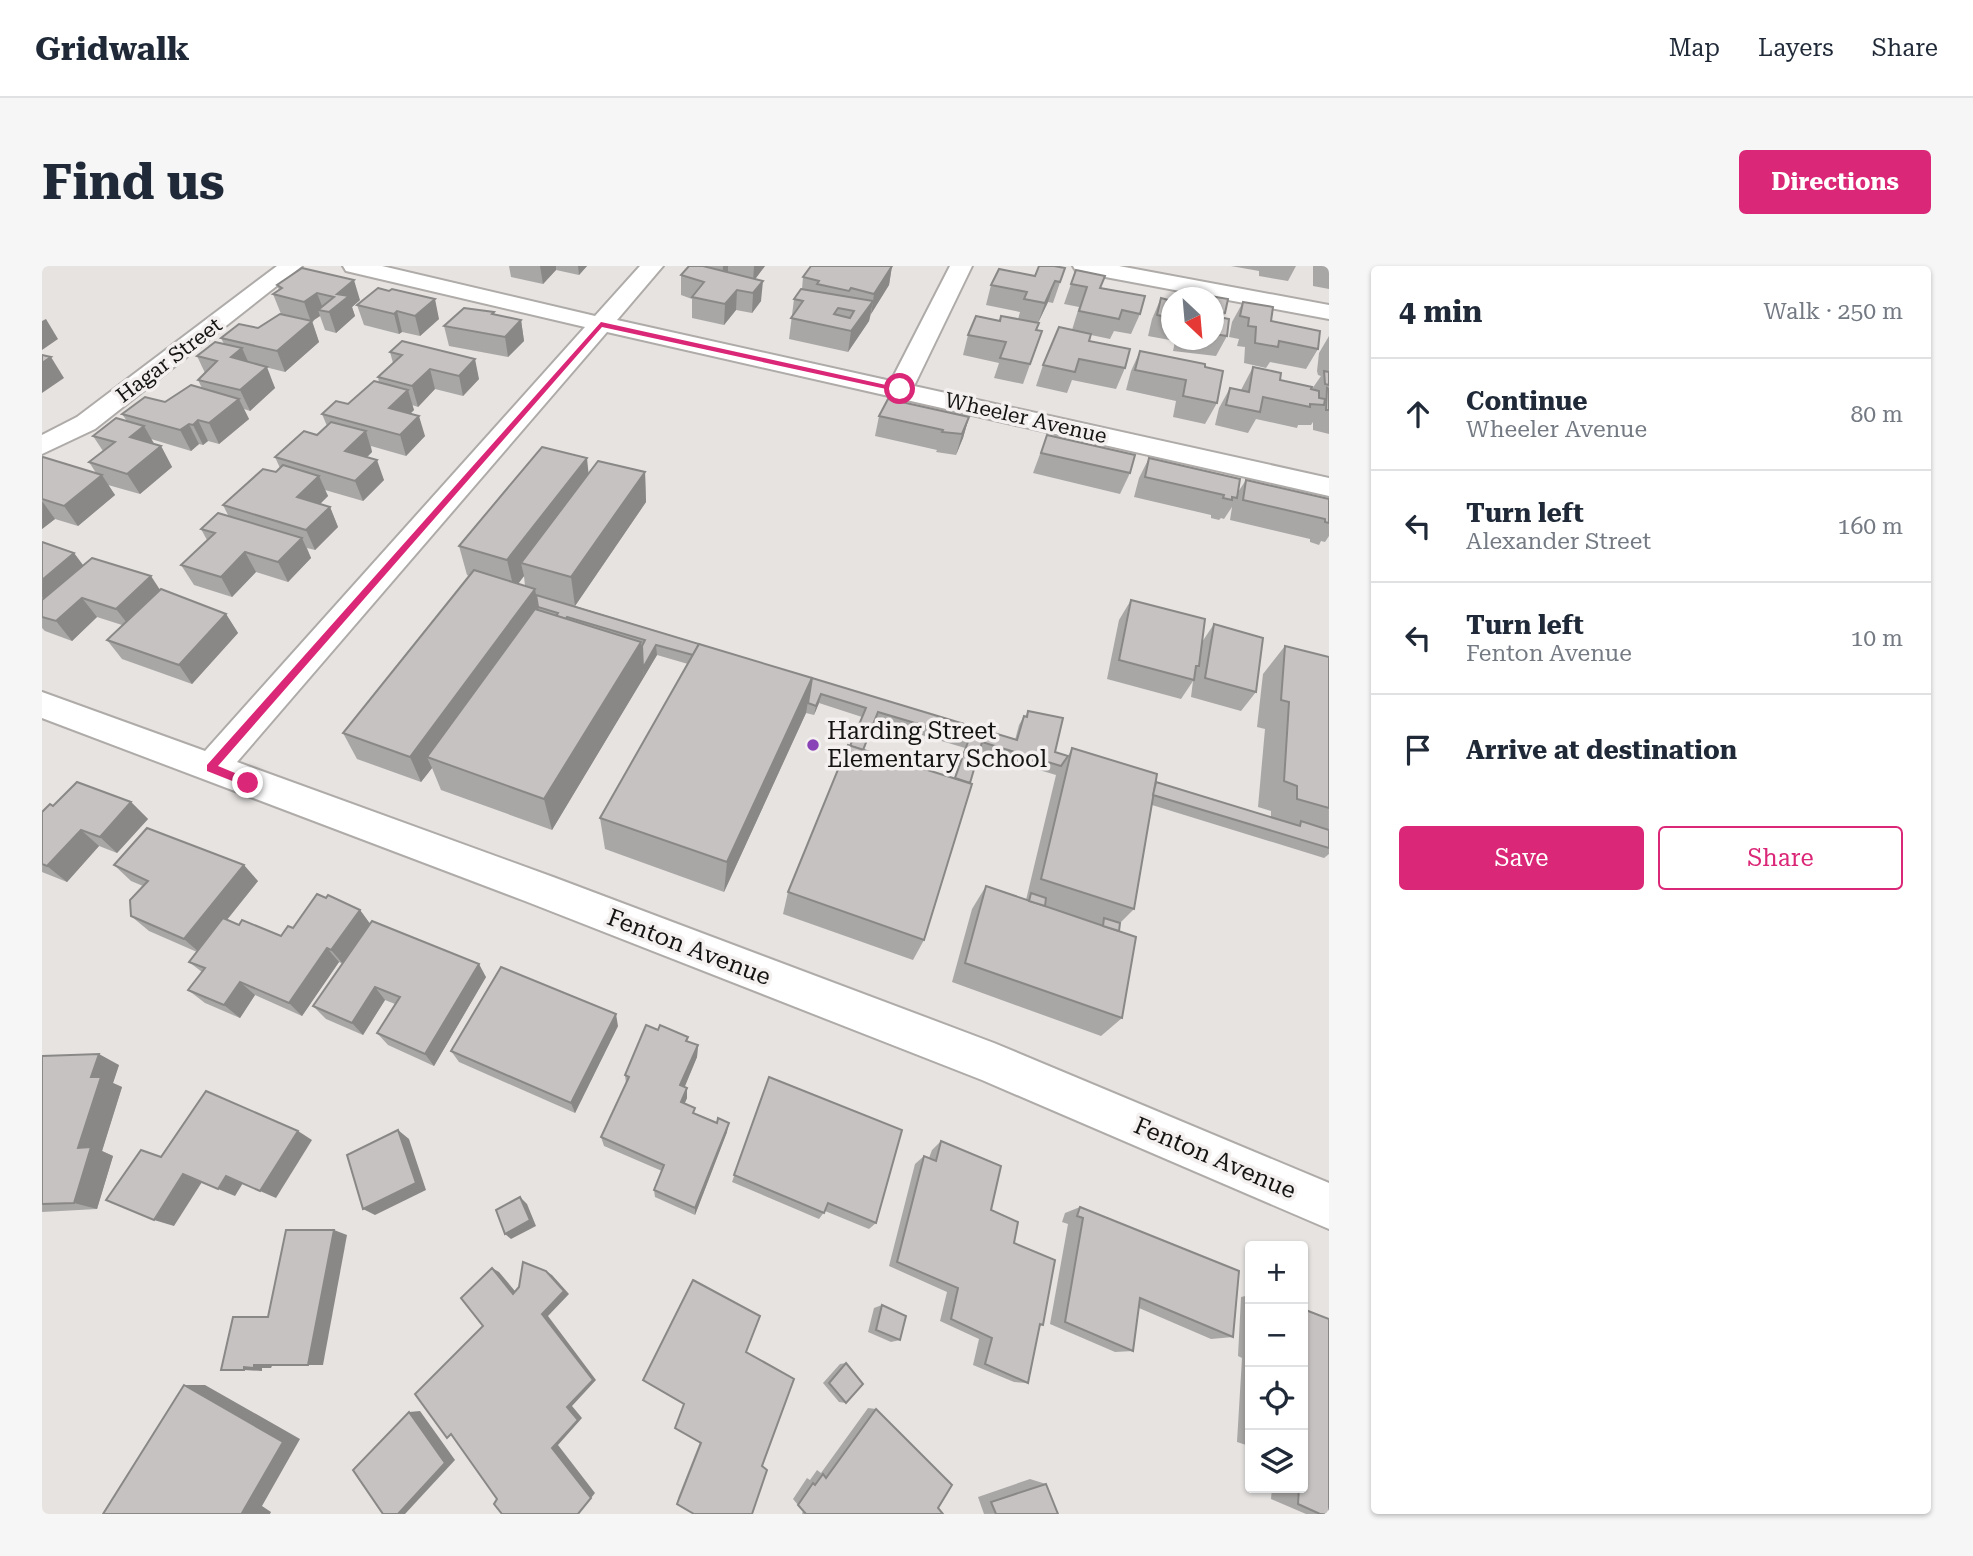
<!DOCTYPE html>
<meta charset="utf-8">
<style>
body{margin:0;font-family:"Roboto Serif",serif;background:#f6f6f7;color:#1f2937}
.controls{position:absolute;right:21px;bottom:21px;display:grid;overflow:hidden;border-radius:7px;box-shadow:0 2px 5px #0004}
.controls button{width:63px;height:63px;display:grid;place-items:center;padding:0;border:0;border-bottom:2px solid #e0e1e3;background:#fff;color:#1f2937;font:35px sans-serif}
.compass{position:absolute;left:1119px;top:21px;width:63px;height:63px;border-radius:50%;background:#fff;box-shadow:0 2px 5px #0004;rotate:154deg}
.stop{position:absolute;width:21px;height:21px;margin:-16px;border:5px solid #db2777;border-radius:50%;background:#fff}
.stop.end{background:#db2777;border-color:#fff;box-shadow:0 2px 7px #0008}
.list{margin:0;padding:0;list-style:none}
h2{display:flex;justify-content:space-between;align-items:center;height:91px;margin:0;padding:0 28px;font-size:30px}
h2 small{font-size:23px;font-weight:400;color:#747a83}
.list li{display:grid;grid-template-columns:46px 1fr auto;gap:21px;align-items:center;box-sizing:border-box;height:112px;padding:0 28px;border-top:2px solid #e0e1e3}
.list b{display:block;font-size:26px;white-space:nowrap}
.list p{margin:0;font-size:23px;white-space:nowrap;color:#747a83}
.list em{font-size:23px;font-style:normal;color:#747a83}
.actions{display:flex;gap:14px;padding:21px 28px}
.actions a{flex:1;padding:16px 0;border:2px solid #db2777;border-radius:7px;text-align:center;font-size:24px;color:#db2777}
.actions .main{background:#db2777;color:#fff}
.icon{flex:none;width:38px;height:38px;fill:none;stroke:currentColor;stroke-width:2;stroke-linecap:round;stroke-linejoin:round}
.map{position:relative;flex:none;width:1287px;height:1248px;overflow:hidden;border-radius:7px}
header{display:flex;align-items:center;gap:42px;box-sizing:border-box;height:98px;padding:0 35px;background:#fff;border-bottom:2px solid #e0e1e3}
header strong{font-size:33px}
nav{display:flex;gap:38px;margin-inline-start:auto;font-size:24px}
.intro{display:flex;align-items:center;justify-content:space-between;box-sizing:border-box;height:168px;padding:0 42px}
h1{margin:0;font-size:49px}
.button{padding:18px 32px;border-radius:7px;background:#db2777;color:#fff;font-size:24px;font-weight:700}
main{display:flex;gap:42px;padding:0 42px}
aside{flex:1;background:#fff;border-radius:7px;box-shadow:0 2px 5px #0004}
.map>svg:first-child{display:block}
</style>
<header>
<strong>Gridwalk</strong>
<nav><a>Map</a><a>Layers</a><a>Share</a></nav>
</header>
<div class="intro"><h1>Find us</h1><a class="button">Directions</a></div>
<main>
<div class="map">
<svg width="1287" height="1248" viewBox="0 0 1287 1248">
<rect width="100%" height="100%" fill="#e6e3e1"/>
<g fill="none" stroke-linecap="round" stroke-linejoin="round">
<defs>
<g id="minor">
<path d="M235,0H260L53,163L0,188V169L35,151Z"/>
<path d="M301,0H340L553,50L598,0H621L575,54L849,115L908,0H930L872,120L1287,212V230L565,66L195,496L511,611L952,777L1287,917V963L940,814L483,635L0,452V426L163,485L543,61L304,5Z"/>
<path d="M1031,0H1077L1287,39V53L1042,7L1034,5Z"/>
</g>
</defs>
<use href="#minor" stroke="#aeaba9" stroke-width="4"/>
<use href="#minor" fill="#fff" fill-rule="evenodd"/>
</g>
<g fill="#a9a7a6" fill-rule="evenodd">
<path d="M467,0H545L537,9L514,4L501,18L469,11Z"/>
<path d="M647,0H723L713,13L719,35L710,47L694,44L682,59L650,52V33L639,29V9Z"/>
<path d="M850,0L847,19L829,48L827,55L806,86L747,73L752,33L760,23L761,11Z"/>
<path d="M1189,0H1254L1246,15L1217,10V5Z"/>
<path d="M1271,0H1287V23L1271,20Z"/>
<path d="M1023,2L1011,37L1006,36L996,57L994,64L1000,65L981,118L952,112L957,97L921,89L926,69L958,55L976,53L978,46L944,39L949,19Z"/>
<path d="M1029,18L1058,22L1098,48L1089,68L1072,65L1068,73L1049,69L1047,75L1083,102L1074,123L1030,114L1025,127L994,120L1001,99L1030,64L1037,41L1022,38Z"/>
<path d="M235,19L318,34L310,41L313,50L294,67L283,64L278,50L270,55L277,76L243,106L223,101L233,122L208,145L202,143L207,153L177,178L166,175L161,179L157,178L149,185L109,173L112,179L119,180L130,201L98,228L66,219L73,229L36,260L13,253L0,263V192L54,207L47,196L61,185L51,170L85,155L80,148L123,136L160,122L156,114L163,107L155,90L182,78L179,72L216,62L239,48L231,28L237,24Z"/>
<path d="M336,22L397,53L378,70L360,66L357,68L322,59L315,39Z"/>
<path d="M1157,28L1186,33L1183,47L1181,52L1187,53L1185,70L1174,90L1131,85L1133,75L1106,70L1110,53L1119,32L1130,35V74H1172V32H1155Z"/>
<path d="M1201,36L1229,55L1276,83L1264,103L1228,96L1224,102L1202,97L1203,81L1195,80L1197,73L1187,71L1190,56Z"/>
<path d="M452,46L453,49L479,54L482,75L466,91L407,80L402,60Z"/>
<path d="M1287,70V168L1271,164V156L1269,159H1256L1255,162L1214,153L1206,167L1173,159L1177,142L1188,122L1199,124L1211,101L1238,114L1270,123L1279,110L1276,109L1275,105L1277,87Z"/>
<path d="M360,75L437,113L421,130L393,123L376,141L370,139L372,144L369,147L383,170L364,190L329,180L330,186L325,191L342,214L321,235L283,224L286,230L278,238L288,241L296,261L273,284L265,282L269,292L246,316L214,306L190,331L152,319L139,299L165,274L159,263L187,251L181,239L234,206L238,202L233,191L275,169L285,160L280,148L306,138L337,117L336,111L351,97L348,86Z"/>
<path d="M1098,85L1163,101L1175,137L1163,158L1131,151L1134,135L1084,124L1089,105Z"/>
<path d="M837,150L927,151L921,172L914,189L894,186L895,184L833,170Z"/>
<path d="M1005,169L1088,207L1078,228L991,207Z"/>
<path d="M1107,192L1196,226L1204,214L1287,233V270L1283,276L1279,275L1277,279L1268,276V273L1188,254L1190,241L1182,253L1179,252L1177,254L1169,252V249L1092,231L1097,212Z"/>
<path d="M603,206L604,236L533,340L973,474L977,459L982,450L983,451L986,445L1013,486L1026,490L1030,482L1114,516L1229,551V545L1216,541L1223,463L1215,461L1221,408L1243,380L1287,391V588L1282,592L1110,539L1092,643L1078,657L1077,665L1080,752L1059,770L910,716L930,643L944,620L984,634L1014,509L937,486L882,674L871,694L741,648L746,626L820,451L777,437L772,449L764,447L682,626L563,583L558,552L646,398L615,389L510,564L399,524L390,502L379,516L315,493L301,467L427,310L425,309L417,280L547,208ZM482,310L483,320L476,318ZM833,455L923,482L912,512L822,484Z"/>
<path d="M0,276L32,287L41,300L118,323L184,348L196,367L150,418L80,393L65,374L80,359L55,351L30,375L3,365L0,362Z"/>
<path d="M1089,334L1160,376L1172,358L1214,426L1199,445L1149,431L1151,415L1139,433L1065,413L1077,354Z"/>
<path d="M89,536L106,553L75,587L57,580L25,616L0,606V546L11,540Z"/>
<path d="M72,599L216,615L185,654L197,659L239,670L251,662L318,644L328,658L444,711L392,800L346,779L335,767L353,738L343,734L321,769L284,753L271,740L301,698L297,696L260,750L213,729L198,752L163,737L146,724L160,706L147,696L155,686L107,665L89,650L101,620L89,615Z"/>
<path d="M576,760L533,847L417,796L409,785Z"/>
<path d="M646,775L656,779L655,791L642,821L645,822V832L642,838L653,848L685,866L653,949L613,931L612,924L620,905L562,880L559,871L584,817L583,809Z"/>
<path d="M0,790L77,799L71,817L80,821L60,885L71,890L55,943L0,946Z"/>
<path d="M727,811L834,957L827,963L783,945L777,953L690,916Z"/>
<path d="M899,875L972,977L1001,1059L997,1060L986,1117L972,1116L931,1099L937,1073L898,1055L905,1026L847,1000L873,898L882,890L887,892L890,884Z"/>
<path d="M1038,941L1191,1071L1169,1073L1097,1042L1091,1085L1073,1086L1008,1058L1026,958L1020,956L1023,947Z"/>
<path d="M1208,1029V1187H1206L1207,1180L1195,1176L1200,1092L1196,1090L1199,1031Z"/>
<path d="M840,1039L858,1074L849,1076L826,1066L832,1042Z"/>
<path d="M704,1086L635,1238L636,1232L658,1176Z"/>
<path d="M804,1097V1137L797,1136L781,1117L798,1098Z"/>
<path d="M826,1142L834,1143L896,1242L901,1248H760L761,1245L751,1233L765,1212L768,1214L775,1204L779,1207Z"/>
<path d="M988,1213L1004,1218L1016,1248H942L936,1231Z"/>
<path d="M1230,1222H1261L1287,1248H1264L1229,1233Z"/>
</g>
<g fill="#8a8887">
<path d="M498,0H514V4L501,18Z"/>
<path d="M536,0H545L537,9Z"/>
<path d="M681,0H686V11L680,18Z"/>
<path d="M712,0H723L711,16Z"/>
<path d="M850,0L847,19L829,48L832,28Z"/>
<path d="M312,14L318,34L310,41L313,50L294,67L287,46L295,28Z"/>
<path d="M721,15L719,35L710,47L711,27Z"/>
<path d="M1013,15L1006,36L996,57L1003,37Z"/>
<path d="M695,24L694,44L682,59L683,38Z"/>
<path d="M275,27L282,45L276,44L278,50L269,56L262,36Z"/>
<path d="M393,33L397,53L378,70L373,50Z"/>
<path d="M831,35L827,55L806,86L809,65Z"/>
<path d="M355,45L360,66L357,68L352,48Z"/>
<path d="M4,53L16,73L0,84V55Z"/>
<path d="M479,54L482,75L466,91L463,71Z"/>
<path d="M270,55L277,76L243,106L235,85Z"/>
<path d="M200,82L209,102L189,91Z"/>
<path d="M9,91L22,112L0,127V97Z"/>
<path d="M433,93L437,113L421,130L417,110Z"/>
<path d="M225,101L233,122L208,145L198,124Z"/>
<path d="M388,103L393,123L376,141L370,120Z"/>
<path d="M366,124L372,144L353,162L347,142Z"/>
<path d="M197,133L207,153L177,178L167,157Z"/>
<path d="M377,150L383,170L364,190L358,169Z"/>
<path d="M927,151L921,172L914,189L920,168Z"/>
<path d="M156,154L166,175L161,179L151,159Z"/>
<path d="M147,158L157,178L149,185L138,164Z"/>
<path d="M102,160L114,181L88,171Z"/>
<path d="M324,165L330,186L311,205L303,185Z"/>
<path d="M119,180L130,201L98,228L85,208Z"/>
<path d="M545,192L548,222L479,297L482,310L472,323L465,294Z"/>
<path d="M335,194L342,214L321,235L313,215Z"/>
<path d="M603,206L604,236L533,340L529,311Z"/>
<path d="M60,209L73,229L36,260L22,240Z"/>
<path d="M277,210L286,230L264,252L255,231Z"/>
<path d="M0,235L13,253L0,263Z"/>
<path d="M288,241L296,261L273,284L264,264Z"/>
<path d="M260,272L269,292L246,316L236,296Z"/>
<path d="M203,286L214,306L190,331L179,311Z"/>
<path d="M32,287L47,307L8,341L0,331V314Z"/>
<path d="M109,310L122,330L89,362L74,343Z"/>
<path d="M493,323L498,351L385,491L390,502L379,516L368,491Z"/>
<path d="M40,332L55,351L30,375L14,355Z"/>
<path d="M184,348L196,367L150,418L137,399Z"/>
<path d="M599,376L602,411L510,564L502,533Z"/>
<path d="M614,379L615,389L602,411L601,402Z"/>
<path d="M770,412L764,447L682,626L685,596Z"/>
<path d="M779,428L777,437L772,449L774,440Z"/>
<path d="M89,536L106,553L75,587L58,571Z"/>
<path d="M39,564L57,580L25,616L5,600Z"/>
<path d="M202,599L216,615L158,687L142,673Z"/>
<path d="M318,644L329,659L301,698L289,684Z"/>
<path d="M285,682L297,696L260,750L247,737Z"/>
<path d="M437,698L444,711L392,800L383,788Z"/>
<path d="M198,716L213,729L198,752L182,739Z"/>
<path d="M333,721L343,734L321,769L310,757Z"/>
<path d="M574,748L576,760L533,847L529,837Z"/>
<path d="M656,779L655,791L639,830L638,819Z"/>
<path d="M57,788L77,799L71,817L80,821L60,885L71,890L55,943L32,937L36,882L49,811Z"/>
<path d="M645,822V832L639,846V836Z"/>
<path d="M687,857L685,866L653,949V942Z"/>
<path d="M356,864L367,873L384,924L333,949L321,943Z"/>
<path d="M256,865L270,874L234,932L218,925Z"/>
<path d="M141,908L160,916L132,960L112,954Z"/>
<path d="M184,910L201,917L193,930L176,923Z"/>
<path d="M478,931L485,938L494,960L469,973L463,968Z"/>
<path d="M292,964L305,969L281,1099H266Z"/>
<path d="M450,1002L457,1006L478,1031L471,1028Z"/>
<path d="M504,1005L510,1009L527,1028L506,1050L554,1114L530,1140L540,1152L516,1179L553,1227L549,1232L510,1182L500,1048Z"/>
<path d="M212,1099L230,1100L229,1102H220V1105L202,1104V1101Z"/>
<path d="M142,1119H163L258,1173L220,1240L229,1246L228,1248H202L200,1247Z"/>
<path d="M378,1145L413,1194L363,1248H356L367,1146Z"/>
</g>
<g fill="#c5c2c1" stroke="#8a8887" stroke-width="2" fill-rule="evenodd">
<path d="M647,0H661L721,15L711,27L695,24L683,38L650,31L662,16L639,9Z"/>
<path d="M769,0H850L832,28L809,22L807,25L775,18L777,15L761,11Z"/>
<path d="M997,0H1012L1023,2L1018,16L1013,15L1003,37L982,33L985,26L949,19L957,3L993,10Z"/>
<path d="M260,2L312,14L295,28L307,30L287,46L276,44L292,31L275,27L262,36L231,28L240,22L235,19Z"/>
<path d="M1034,4L1063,10L1058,22L1103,30L1098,48L1080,44L1077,53L1037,45L1045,21L1029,18Z"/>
<path d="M336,22L347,25L350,23L393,33L373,50L355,45L352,48L315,39Z"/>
<path d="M759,23L831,35L809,65L749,52L761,35L752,33ZM796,42L812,45L808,52L792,48Z"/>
<path d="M1157,28L1186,33L1183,47L1173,45L1172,50L1187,53L1185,70L1172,68V32H1156Z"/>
<path d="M1119,32L1130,35V52L1115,49Z"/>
<path d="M1201,36L1231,41L1229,55L1278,65L1276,83L1237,75L1236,81L1213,77L1214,61L1206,60L1207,52L1198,50Z"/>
<path d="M422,42L452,46L450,48L479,54L463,71L402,60Z"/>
<path d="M238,48L270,55L235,85L179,72L197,58L216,62Z"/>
<path d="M934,50L958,55L959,50L997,57L994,64L1000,65L988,98L958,92L964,76L926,69Z"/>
<path d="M1017,61L1049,68L1047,75L1088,83L1083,102L1037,93L1033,106L1001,99Z"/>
<path d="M360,75L433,93L417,110L388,103L370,120L336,111L360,89L348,86Z"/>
<path d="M173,76L200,82L189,91L225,101L198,124L156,114L175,95L155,90Z"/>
<path d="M1098,85L1163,98V101L1181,105L1175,137L1141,130L1144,114L1093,104Z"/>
<path d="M0,89L9,91L0,97Z"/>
<path d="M1211,101L1239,107L1238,114L1270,121L1269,123L1277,125V132L1283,133L1282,139L1268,138V141L1221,131L1218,146L1184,139L1188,122L1207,126Z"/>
<path d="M1282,105L1287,106V119L1283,118Z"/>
<path d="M332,115L366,124L347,142L377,150L358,169L280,148L294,135L306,138Z"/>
<path d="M149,119L197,133L167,157L156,154L151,159L147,158L138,164L80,148L103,131L123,136Z"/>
<path d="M1285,122L1287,123V144H1284Z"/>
<path d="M846,133L927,151L920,168L900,166L901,164L837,150Z"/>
<path d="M74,152L102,160L88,171L119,180L85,208L47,196L73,176L51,170Z"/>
<path d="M289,156L324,165L303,185L335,194L313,215L233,191L262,165L275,169Z"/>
<path d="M1005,169L1093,189L1088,207L999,187Z"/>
<path d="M500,181L545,192L465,294L417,280Z"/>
<path d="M1,191L60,209L22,240L0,233V192Z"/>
<path d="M1107,192L1198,213L1195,232L1190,231V234L1181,232L1182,229L1103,211Z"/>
<path d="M556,195L603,206L529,311L479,297Z"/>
<path d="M241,199L277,210L255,231L288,241L264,264L181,239L221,203L234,206Z"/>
<path d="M1204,214L1287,233V257L1283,256V253L1201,234Z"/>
<path d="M176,247L260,272L236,296L203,286L179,311L139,299L173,267L159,263Z"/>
<path d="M0,276L32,287L0,314Z"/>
<path d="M50,292L109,310L74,343L40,332L14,355L0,351V334Z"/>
<path d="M432,304L493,323L368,491L301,467Z"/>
<path d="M119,323L184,348L137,399L65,374Z"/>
<path d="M494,329L657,378L651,389L614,379L601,402L600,380L603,374L525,351L524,353L514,350L516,347L496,341Z"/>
<path d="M1089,334L1163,353L1157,400H1154L1152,414L1077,394Z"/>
<path d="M493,343L599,376L502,533L385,491Z"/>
<path d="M1172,358L1221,372L1214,426L1163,412Z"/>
<path d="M657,378L770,412L685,596L558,552Z"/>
<path d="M1243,380L1287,391V542L1255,533V520L1242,515L1247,436L1239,434Z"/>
<path d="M770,412L975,474L982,450L985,451L986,445L1021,452L1013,486L1026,490L1019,500L940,476L928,517L913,512L927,473L836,446L821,484L808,480L824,442L779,428L774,440L766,437Z"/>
<path d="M806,479L930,518L882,674L746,626Z"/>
<path d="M1030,482L1115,508L1092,643L999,613Z"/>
<path d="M35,516L89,536L58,571L39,564L5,600L0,598V546L8,538L11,540Z"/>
<path d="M1114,516L1258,560L1259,555L1287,564V582L1111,529Z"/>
<path d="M105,562L202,599L142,673L89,650L88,634L106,615L72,599Z"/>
<path d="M944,620L1094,671L1080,752L923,697Z"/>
<path d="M989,627L1004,632L1003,640L987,635Z"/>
<path d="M275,628L284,632L286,629L318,644L289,684L285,682L247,737L198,716L182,739L146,724L163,702L147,696L181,652L197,659L200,654L239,670L246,660L251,662Z"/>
<path d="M1062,652L1078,657L1077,665L1061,660Z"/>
<path d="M330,655L437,698L383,788L335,767L358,731L333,721L310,757L271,740Z"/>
<path d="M459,701L574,748L529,837L409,785Z"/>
<path d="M604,759L616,764L618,759L646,771L644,775L656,779L638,819L645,822L639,836L653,842L651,847L675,857L676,852L687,857L653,942L612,924L622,899L559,871L587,811L583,809Z"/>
<path d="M57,788L49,811H59L36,882L49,881L32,937L0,938V790Z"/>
<path d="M727,811L860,864L834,957L786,937L782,947L692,909Z"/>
<path d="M164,825L256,865L218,925L184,910L176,923L141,908L112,954L64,934L99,884L119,891Z"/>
<path d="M356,864L374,917L321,943L305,889Z"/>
<path d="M899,875L959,900L949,944L976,956L972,977L1013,994L1001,1059L998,1058L986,1117L943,1098L950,1072L909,1053L916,1022L855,996L882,890L894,895Z"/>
<path d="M478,931L488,954L463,968L454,944Z"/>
<path d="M1038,941L1197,1005L1191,1071L1098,1032L1091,1085L1023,1056L1041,952L1035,950Z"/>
<path d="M244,964H292L266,1099H212V1102L202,1101V1104H179L191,1051H226Z"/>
<path d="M481,996L504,1005L522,1025L500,1048L551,1114L525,1141L536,1154L510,1182L549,1232L536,1248H460L452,1238L455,1233L409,1168L405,1172L373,1128L441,1060L419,1032L450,1002L471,1028L477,1021Z"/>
<path d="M651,1014L718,1050L704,1086L752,1113L720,1200L725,1204L710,1248H652L635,1238L659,1177L633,1162L642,1138L601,1114Z"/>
<path d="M840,1039L864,1050L858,1074L834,1064Z"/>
<path d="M1261,1043L1287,1053V1248H1278L1256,1238L1257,1222H1261Z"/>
<path d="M804,1097L821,1118L804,1137L787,1117Z"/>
<path d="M142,1119L241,1176L200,1247L202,1248H61Z"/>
<path d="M834,1143L910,1219L896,1242L901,1248H764L756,1239L771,1217L773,1219L781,1208L784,1212Z"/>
<path d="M367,1146L403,1197L356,1248H341L311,1204Z"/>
<path d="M1004,1218L1016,1248H954L949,1236Z"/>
</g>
<path fill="#db2777" d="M559,56L862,123L858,126L560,61L176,500L210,514V520H203L165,505V499Z"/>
<circle fill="#8a43b6" stroke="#f3f0ef" stroke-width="2.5" cx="771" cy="479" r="7"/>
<g text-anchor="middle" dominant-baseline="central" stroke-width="7" stroke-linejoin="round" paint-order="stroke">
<g font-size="21" fill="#151413" stroke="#f3f0ef">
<text transform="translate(127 94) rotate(-37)">Hagar Street</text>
<text transform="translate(984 152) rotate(13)">Wheeler Avenue</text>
</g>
<g font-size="24" fill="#151413" stroke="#f3f0ef" text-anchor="start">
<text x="785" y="465">Harding Street<tspan x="785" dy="28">Elementary School</tspan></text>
</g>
<g font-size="24" fill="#151413" stroke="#f3f0ef">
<text transform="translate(647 681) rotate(21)">Fenton Avenue</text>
<text transform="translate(1173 892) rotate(23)">Fenton Avenue</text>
</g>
</g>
</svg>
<div class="controls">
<button>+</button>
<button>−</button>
<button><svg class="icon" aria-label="locate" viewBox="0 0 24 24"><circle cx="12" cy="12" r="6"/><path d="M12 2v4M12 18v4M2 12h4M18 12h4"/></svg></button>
<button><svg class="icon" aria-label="layers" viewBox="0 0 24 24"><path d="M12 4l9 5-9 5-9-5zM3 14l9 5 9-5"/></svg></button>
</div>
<svg class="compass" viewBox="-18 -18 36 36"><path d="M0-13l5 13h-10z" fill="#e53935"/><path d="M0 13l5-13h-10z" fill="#747a83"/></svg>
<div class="stop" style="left:858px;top:123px"></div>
<div class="stop end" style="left:206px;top:517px"></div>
</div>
<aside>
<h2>4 min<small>Walk · 250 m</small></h2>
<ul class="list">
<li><svg class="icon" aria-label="ahead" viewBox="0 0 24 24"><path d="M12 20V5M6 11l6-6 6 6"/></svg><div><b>Continue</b><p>Wheeler Avenue</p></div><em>80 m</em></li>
<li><svg class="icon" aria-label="left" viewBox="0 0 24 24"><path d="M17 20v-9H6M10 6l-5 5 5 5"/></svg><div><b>Turn left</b><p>Alexander Street</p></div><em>160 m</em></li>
<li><svg class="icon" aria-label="left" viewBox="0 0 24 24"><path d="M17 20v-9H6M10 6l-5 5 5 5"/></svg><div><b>Turn left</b><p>Fenton Avenue</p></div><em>10 m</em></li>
<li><svg class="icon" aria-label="arrive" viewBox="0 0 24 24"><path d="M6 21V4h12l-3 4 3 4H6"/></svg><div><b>Arrive at destination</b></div></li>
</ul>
<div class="actions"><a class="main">Save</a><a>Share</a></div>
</aside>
</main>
